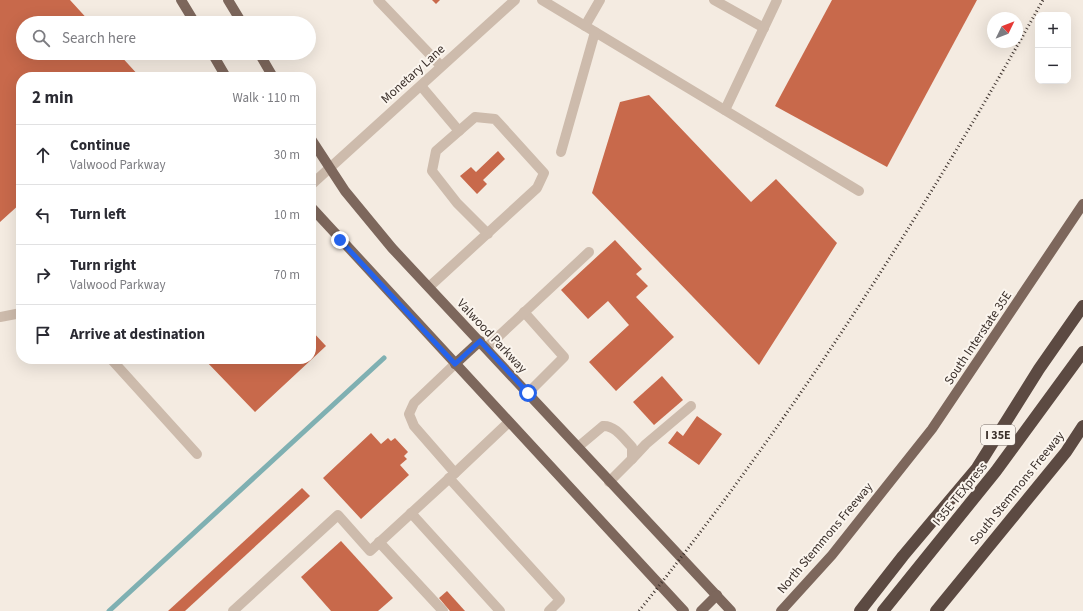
<!DOCTYPE html>
<meta charset="utf-8">
<style>
body{margin:0;font-family:"Source Sans 3",sans-serif;background:#f7f7f7;color:#2b2b33}
.controls{position:absolute;right:12px;top:12px;display:grid;overflow:hidden;border-radius:8px;box-shadow:0 4px 16px #0002}
.controls button{width:36px;height:36px;display:grid;place-items:center;padding:0;border:0;border-bottom:1px solid #e1e1e2;background:#fff;color:#2b2b33;font:20px sans-serif}
.compass{position:absolute;left:987px;top:12px;width:36px;height:36px;border-radius:50%;background:#fff;box-shadow:0 4px 16px #0002;rotate:47deg}
.stop{position:absolute;width:12px;height:12px;margin:-9px;border:3px solid #2563eb;border-radius:50%;background:#fff}
.stop.end{background:#2563eb;border-color:#fff;box-shadow:0 1px 4px #0008}
.list{margin:0;padding:0;list-style:none}
h2{display:flex;justify-content:space-between;align-items:center;height:52px;margin:0;padding:0 16px;font-size:17px}
h2 small{font-size:13px;font-weight:400;color:#7c7c81}
.list li{display:grid;grid-template-columns:26px 1fr auto;gap:12px;align-items:center;box-sizing:border-box;height:60px;padding:0 16px;border-top:1px solid #e1e1e2}
.list b{display:block;font-size:15px;white-space:nowrap}
.list p{margin:0;font-size:13px;white-space:nowrap;color:#7c7c81}
.list em{font-size:13px;font-style:normal;color:#7c7c81}
.icon{flex:none;width:22px;height:22px;fill:none;stroke:currentColor;stroke-width:2;stroke-linecap:round;stroke-linejoin:round}
.map{position:relative;flex:none;width:1083px;height:611px;overflow:hidden}
.search{position:absolute;background:#fff;box-shadow:0 4px 16px #0002;left:16px;top:16px;width:300px;height:44px;display:flex;align-items:center;gap:10px;box-sizing:border-box;padding:0 14px;border-radius:22px;color:#7c7c81;font-size:15px}
.panel{position:absolute;background:#fff;box-shadow:0 4px 16px #0002;left:16px;top:72px;width:300px;height:292px;border-radius:16px}
.map>svg:first-child{display:block}
</style>
<div class="map">
<svg width="1083" height="611" viewBox="0 0 1083 611">
<rect width="100%" height="100%" fill="#f4ebe1"/>
<g fill="none" stroke-linecap="round" stroke-linejoin="round">
<path stroke="#7fb0b2" stroke-width="5" d="M109,611L384,358"/>
</g>
<g fill="#c8694b">
<path d="M0,0H70L91,23H23V53H118L140,77H21V203L0,222Z"/>
<path d="M432,0H440L436,4Z"/>
<path d="M832,0H977L887,167L775,106Z"/>
<path d="M649,95L751,202L776,179L837,243L759,365L592,193L620,102Z"/>
<path d="M498,151L505,159L483,180L487,184L477,194L460,176L471,167L476,172Z"/>
<path d="M615,240L642,269L636,274L648,286L636,297L674,337L616,391L589,362L629,325L608,301L588,319L561,290Z"/>
<path d="M311,330L326,346L255,412L204,359H311Z"/>
<path d="M662,376L683,400L654,425L633,402Z"/>
<path d="M697,416L722,434L699,465L668,443L677,431L683,436Z"/>
<path d="M371,433L381,444L388,438L391,441L395,438L408,452L404,456L407,459L400,465L409,475L361,519L323,478Z"/>
<path d="M302,488L310,496L185,611H168Z"/>
<path d="M341,541L393,598L378,611H331L301,577Z"/>
<path d="M447,591L465,611H450L439,598Z"/>
</g>
<g fill="none" stroke-linecap="round" stroke-linejoin="round">
<g stroke="#cdbbac" stroke-width="10">
<path d="M378,0L441,66"/>
<path d="M542,0L859,191"/>
<path d="M714,0L764,28"/>
<path d="M585,26L600,0"/>
<path d="M421,86L459,131"/>
<path d="M725,110L777,0"/>
<path d="M561,152L595,32"/>
<path d="M311,185L515,0"/>
<path d="M429,287L537,188L544,173L495,119L475,117L436,151L432,171L457,203L488,234"/>
<path d="M524,312L564,357L528,393"/>
<path d="M0,317L21,313"/>
<path d="M486,348L589,252"/>
<path d="M111,359L197,454"/>
<path d="M578,447L603,426C615,425 624,439 632,447V459L609,482"/>
<path d="M632,459L646,444L691,406"/>
<path d="M455,473L509,422"/>
<path d="M449,478L560,600L549,611"/>
<path d="M411,513L500,611"/>
<path d="M379,542L443,611"/>
<path d="M233,611L338,515L370,551L455,473L414,426L409,414L414,403L455,364"/>
</g>
<g stroke="#7d675c" stroke-width="10">
<path d="M181,0L195,23"/>
<path d="M228,0L242,23"/>
<path d="M212,53L226,77"/>
<path d="M259,53L273,77"/>
<path d="M311,139L345,191L392,248L731,611"/>
<path d="M311,207L684,611"/>
<path d="M455,364L480,341"/>
<path d="M701,611L717,595"/>
<path d="M781,611L832,555L932,429L1083,204"/>
</g>
<g stroke="#5c4a42" stroke-width="12">
<path d="M860,611L903,556L977,468L1039,369L1083,306"/>
<path d="M883,611L996,471L1083,352"/>
<path d="M936,611L1066,452L1083,426"/>
</g>
<path stroke="#3b302b" stroke-width="3" stroke-dasharray="1 3" stroke-linecap="butt" d="M639,611C792,420 924,213 1043,0"/>
</g>
<g fill="none" stroke-linecap="round" stroke-linejoin="round">
<path stroke="#2563eb" stroke-width="5" d="M340,240L455,364L480,341L528,393"/>
</g>
<g text-anchor="middle" dominant-baseline="central" stroke-width="4" stroke-linejoin="round" paint-order="stroke">
<rect fill="#fbf5ee" stroke="#756b66" stroke-width="1" x="981" y="425" width="34" height="20" rx="3"/>
<g font-size="12" font-weight="bold" fill="#3b302b">
<text x="998" y="435">I 35E</text>
</g>
<g font-size="13" fill="#3b302b" stroke="#fbf5ee">
<text transform="translate(413 74) rotate(-42)">Monetary Lane</text>
<text transform="translate(492 336) rotate(47)">Valwood Parkway</text>
<text transform="translate(978 338) rotate(-56)">South Interstate 35E</text>
<text transform="translate(1017 488) rotate(-51)">South Stemmons Freeway</text>
<text transform="translate(960 494) rotate(-51)">I 35E TEXpress</text>
<text transform="translate(825 538) rotate(-50)">North Stemmons Freeway</text>
</g>
</g>
</svg>
<div class="controls">
<button>+</button>
<button>−</button>
</div>
<svg class="compass" viewBox="-18 -18 36 36"><path d="M0-13l5 13h-10z" fill="#e53935"/><path d="M0 13l5-13h-10z" fill="#7c7c81"/></svg>
<div class="stop" style="left:528px;top:393px"></div>
<div class="stop end" style="left:340px;top:240px"></div>
<div class="search"><svg class="icon" aria-label="search" viewBox="0 0 24 24"><circle cx="10" cy="10" r="6"/><path d="M15 15l6 6"/></svg>Search here</div>
<section class="panel">
<h2>2 min<small>Walk · 110 m</small></h2>
<ul class="list">
<li><svg class="icon" aria-label="ahead" viewBox="0 0 24 24"><path d="M12 20V5M6 11l6-6 6 6"/></svg><div><b>Continue</b><p>Valwood Parkway</p></div><em>30 m</em></li>
<li><svg class="icon" aria-label="left" viewBox="0 0 24 24"><path d="M17 20v-9H6M10 6l-5 5 5 5"/></svg><div><b>Turn left</b></div><em>10 m</em></li>
<li><svg class="icon" aria-label="right" viewBox="0 0 24 24"><path d="M7 20v-9h11M14 6l5 5-5 5"/></svg><div><b>Turn right</b><p>Valwood Parkway</p></div><em>70 m</em></li>
<li><svg class="icon" aria-label="arrive" viewBox="0 0 24 24"><path d="M6 21V4h12l-3 4 3 4H6"/></svg><div><b>Arrive at destination</b></div></li>
</ul>
</section>
</div>
